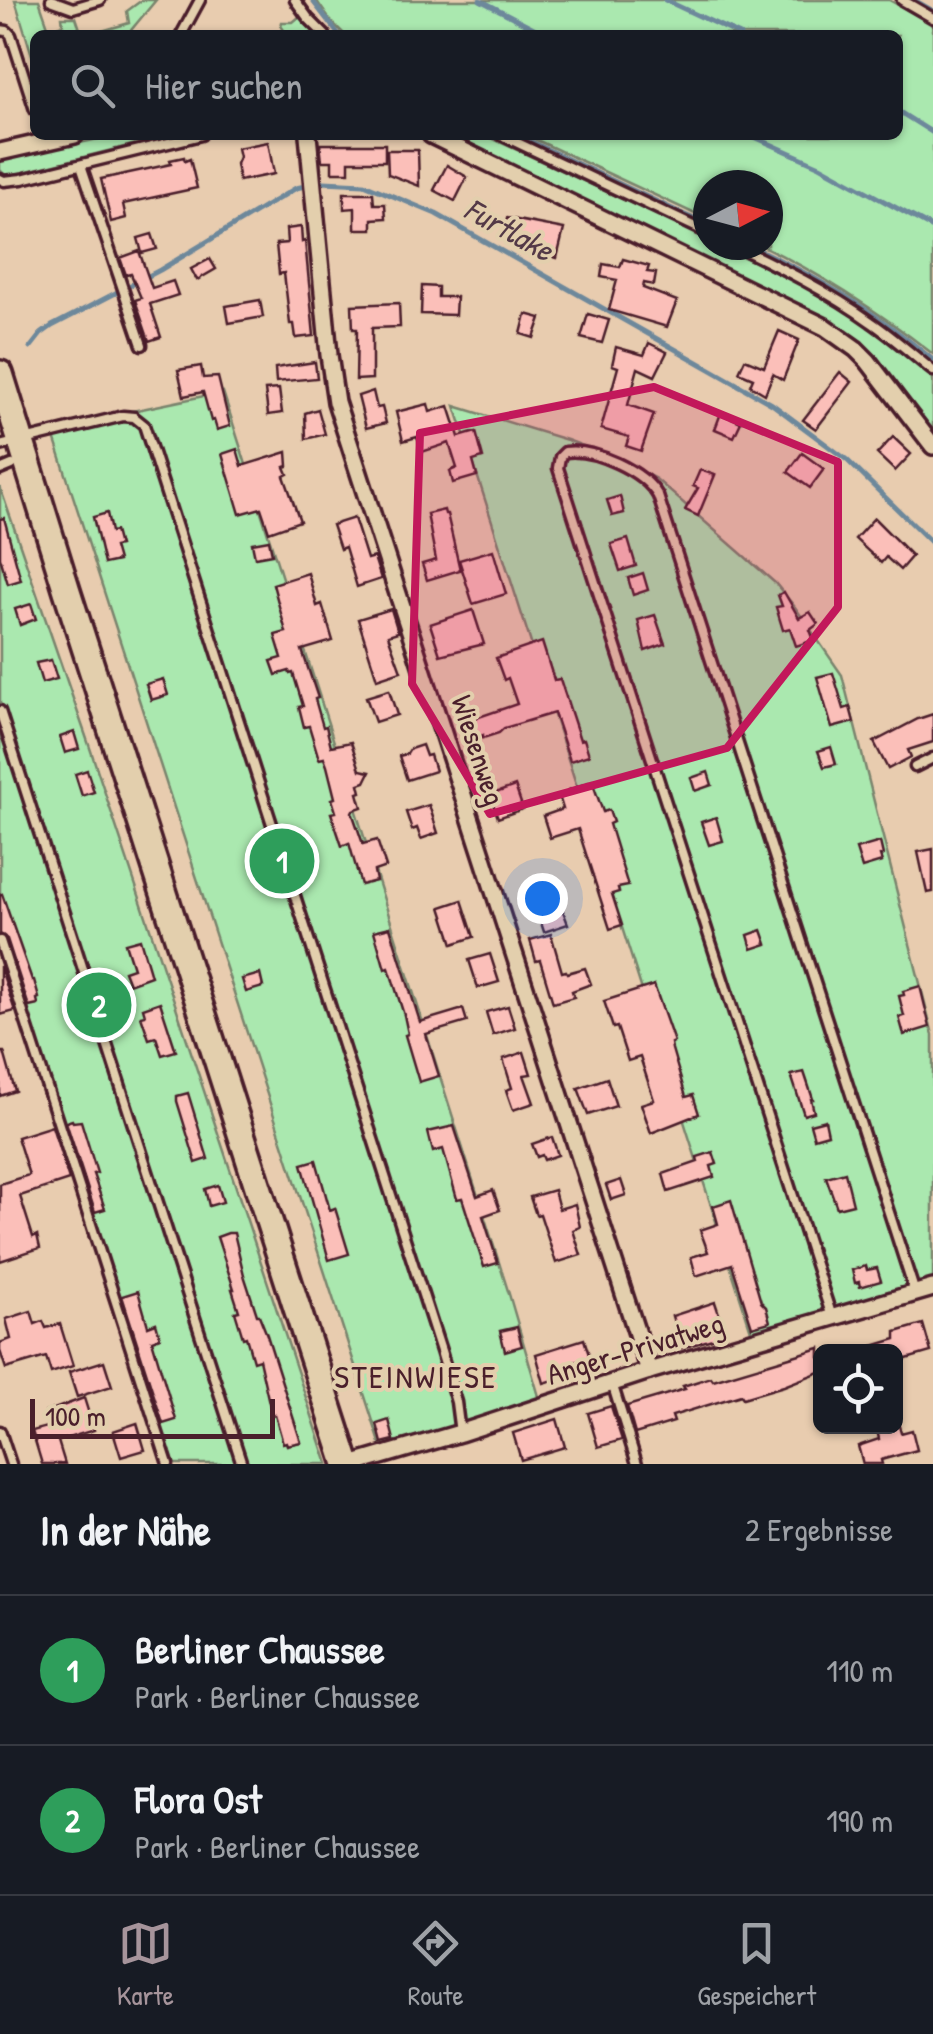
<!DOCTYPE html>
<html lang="de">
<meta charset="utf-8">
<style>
body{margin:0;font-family:"Patrick Hand",sans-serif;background:#242831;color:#f1f3f6}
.controls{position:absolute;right:30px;bottom:30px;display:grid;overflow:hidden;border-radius:15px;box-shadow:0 2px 8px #0004}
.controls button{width:90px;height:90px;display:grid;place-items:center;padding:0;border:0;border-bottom:2px solid #363941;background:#171b24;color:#f1f3f6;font:50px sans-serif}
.compass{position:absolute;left:693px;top:170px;width:90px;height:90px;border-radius:50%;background:#171b24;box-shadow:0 2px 8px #0004;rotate:84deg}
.scale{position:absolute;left:30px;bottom:25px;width:245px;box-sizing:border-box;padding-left:10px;border:5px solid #4a1f2b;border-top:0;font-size:28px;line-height:35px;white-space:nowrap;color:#4a1f2b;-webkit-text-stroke:8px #e3cfad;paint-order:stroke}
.you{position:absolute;left:542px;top:898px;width:35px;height:35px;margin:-25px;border:8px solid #fff;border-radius:50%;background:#1a73e8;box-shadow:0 0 0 15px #1a73e833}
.badge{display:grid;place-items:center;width:65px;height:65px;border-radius:50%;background:#a6949b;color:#fff;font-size:32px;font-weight:700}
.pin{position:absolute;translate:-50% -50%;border:5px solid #fff;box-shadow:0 2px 10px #0006}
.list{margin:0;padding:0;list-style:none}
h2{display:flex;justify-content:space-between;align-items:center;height:130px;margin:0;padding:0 40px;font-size:42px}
h2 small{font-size:32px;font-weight:400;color:#9ea1a6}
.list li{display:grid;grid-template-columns:65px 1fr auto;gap:30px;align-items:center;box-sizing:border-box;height:150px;padding:0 40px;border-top:2px solid #363941}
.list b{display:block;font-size:38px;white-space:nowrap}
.list p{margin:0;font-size:32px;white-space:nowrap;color:#9ea1a6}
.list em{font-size:32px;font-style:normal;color:#9ea1a6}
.icon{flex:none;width:55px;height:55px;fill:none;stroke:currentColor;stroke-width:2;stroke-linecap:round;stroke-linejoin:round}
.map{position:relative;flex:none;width:933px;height:1464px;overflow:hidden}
.search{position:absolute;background:#171b24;box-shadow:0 2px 8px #0004;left:30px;right:30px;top:30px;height:110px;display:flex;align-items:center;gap:25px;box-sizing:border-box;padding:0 35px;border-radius:15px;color:#9ea1a6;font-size:38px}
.sheet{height:430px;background:#171b24}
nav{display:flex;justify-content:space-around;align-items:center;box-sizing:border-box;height:140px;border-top:2px solid #363941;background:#171b24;font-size:28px;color:#9ea1a6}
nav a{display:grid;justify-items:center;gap:5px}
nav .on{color:#a6949b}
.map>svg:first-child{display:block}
</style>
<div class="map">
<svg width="933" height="1464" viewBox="0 0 933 1464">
<rect width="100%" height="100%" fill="#e8ccaf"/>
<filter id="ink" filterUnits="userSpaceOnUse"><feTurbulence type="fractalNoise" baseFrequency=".01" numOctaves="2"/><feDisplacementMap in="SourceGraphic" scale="20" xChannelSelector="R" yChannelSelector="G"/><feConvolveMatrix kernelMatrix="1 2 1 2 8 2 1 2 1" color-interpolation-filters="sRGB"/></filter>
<g filter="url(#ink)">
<g fill="#aae8af" stroke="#7a846d" stroke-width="2.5">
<path d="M15,0H39L49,29L63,25L62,17H76L82,35H35V65Z"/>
<path d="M142,0H156L127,35H88L129,23L127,11Z"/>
<path d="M316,0H889L933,24V354C879,312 823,275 761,245H768V185H708V220L526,135H898V35H345L330,20Z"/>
<path d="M299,17L317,35H266L270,32L274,35L284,30L281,26L282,22H293Z"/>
<path d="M117,135H184L140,143L15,174L5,175L0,170V160Z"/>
<path d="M446,135H485L708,239V245H720L823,296L868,325L933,377V438L877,361Z"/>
<path d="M223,392L509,1294L540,1400L460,1425L381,1446L51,428Z"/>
<path d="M455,406L567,440L613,457L656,479L775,583L795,607L842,675L933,1035V1288L754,1340Z"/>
<path d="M0,487L90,748L328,1464H171L0,933Z"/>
</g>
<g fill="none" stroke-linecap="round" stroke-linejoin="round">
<g stroke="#6d889b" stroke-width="5">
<path d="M312,0L339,35"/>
<path d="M480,0L547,35"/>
<path d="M665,0L740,35"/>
<path d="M914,0L933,11"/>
<path d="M898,111L933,133"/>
<path d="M517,135L708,226"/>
<path d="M750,135L820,166L933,228"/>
<path d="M749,245C818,277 874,311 933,360"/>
<path d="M30,348L41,334L52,326L160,270L296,188L324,182L364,184L436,214L772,404L847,460L933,544"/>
</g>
</g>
<g fill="#fbbfb9" stroke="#4a1f2b" stroke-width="2.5">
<path d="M268,142L274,174L239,181L236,164L239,157L237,148Z"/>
<path d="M320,144H385V161H349V172H332V161H322Z"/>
<path d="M387,150H418L419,186L388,174Z"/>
<path d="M184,157L185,161L190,159L197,188L123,204L126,218L111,222L101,179L171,164L170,160Z"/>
<path d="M447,165L467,177L455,201L434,190Z"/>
<path d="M344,193H373L374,204H385L386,218L372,219V229H355V208L344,209Z"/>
<path d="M507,218L564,229L557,258L531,252L533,245L502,238Z"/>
<path d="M301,227L302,242L305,241L314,336L296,338L294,324H290L284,273L279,274L276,244L287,243L286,229Z"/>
<path d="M152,234L157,249L142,253L138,238Z"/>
<path d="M139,251L152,288L173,281L178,295L150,304L161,337L149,341L135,300L141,298L131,274L126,275L120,258Z"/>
<path d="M210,259L216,269L197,280L191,269Z"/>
<path d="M623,259L649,266L647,272L656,273L654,285L644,283L643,288L677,301L667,327L609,310L617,280L601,277L603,264L620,267Z"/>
<path d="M422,286L438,287V297H456L455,315L421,314Z"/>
<path d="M260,300L263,317L229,323L226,306Z"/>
<path d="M399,303L400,327L372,328V379L356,380L357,329H353L352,305Z"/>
<path d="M526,314L541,318L534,338L521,334Z"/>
<path d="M588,314L609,320L602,343L581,338Z"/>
<path d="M779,331L799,340L783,380L773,374L765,394L750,385L753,378L739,372L745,359L764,367Z"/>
<path d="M649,343L667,352L655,376L638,368L628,405L654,414L641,451L626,446L629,437L601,429L618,367L612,365L616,347L644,355Z"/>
<path d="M315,362L317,378L276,382L275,368Z"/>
<path d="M201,366L203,378L218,377L230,426L217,430L214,420L211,421L203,392L184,396L178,370Z"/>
<path d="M840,372L852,382L816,429L803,420Z"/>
<path d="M279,389L282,413L268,415L265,390Z"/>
<path d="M373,391L377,408L382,407L386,423L366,428L358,396Z"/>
<path d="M428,404L430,412L449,406L459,437L476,432L483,458L473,461L477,476L453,483L450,471L457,468L449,443L422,452L417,437L403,441L396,412Z"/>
<path d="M318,409L325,434L306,439L305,413Z"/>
<path d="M721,413L741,422L734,437L715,429Z"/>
<path d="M893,437L911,454L895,471L877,454Z"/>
<path d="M237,449L242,466L287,452L288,466L285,467L288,474L284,476L300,521L269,532L261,508L240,514L222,454Z"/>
<path d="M802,453L824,469L810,488L788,472Z"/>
<path d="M700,470L715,475L698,516L685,510L698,488L693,486Z"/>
<path d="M620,496L624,513L612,516L607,500Z"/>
<path d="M444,510L445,514H447L460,570L427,580L422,564L436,560L427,514Z"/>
<path d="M107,513L111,532L115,531L119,546L114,547L118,561L104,564L93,517Z"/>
<path d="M4,518L21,580L8,584L0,557V519Z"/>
<path d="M354,518L367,559L374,557L381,579L357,587L345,547L340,549L332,525Z"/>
<path d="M874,518L912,556L900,570L886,557L881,563L855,539Z"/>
<path d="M628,539L636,566L620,571L611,544Z"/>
<path d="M269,540L272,554L255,557L252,543Z"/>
<path d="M493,550L506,594L473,604L459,560Z"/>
<path d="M308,573L317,606L322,604L333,641L302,650L318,698L315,699L323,727L326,726L331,746L351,742L360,770L370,772L365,782L359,784L361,792L358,793L362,807L353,810L352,812L363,844L377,840L386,867L374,871L376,881L361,885L349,843L342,846L331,813L336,812L332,799L335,798L327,766L324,758L319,759L309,726L304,727L299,707L303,706L293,673L290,674L289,671L276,675L271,661L282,658L275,635L286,632L273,584Z"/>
<path d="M643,573L648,590L633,595L628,578Z"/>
<path d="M784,592L799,618L810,612L818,624L810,630L814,640L796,646L790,628L783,630L776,607L782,606L778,595Z"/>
<path d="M31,604L36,619L20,625L15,609Z"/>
<path d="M391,609L398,632L388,635L401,671L377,679L358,619Z"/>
<path d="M473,610L484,644L440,655L430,624Z"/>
<path d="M655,615L665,644L645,651L638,620Z"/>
<path d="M542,642L554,680L560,679L580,740L584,739L589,755L570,761L554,713L504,728L499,733L483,738V735L475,738L470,720L517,704L508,678L504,680L496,658Z"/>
<path d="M51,660L57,679L42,683L36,663Z"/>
<path d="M833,673L844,709L850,707L854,722L832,728L817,677Z"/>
<path d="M163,679L168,695L151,700L146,684Z"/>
<path d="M389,690L397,715L375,722L366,697Z"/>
<path d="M933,714V742L908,750L911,757L888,769L874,742L918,719Z"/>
<path d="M74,732L79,749L65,753L60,737Z"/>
<path d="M422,745L426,756L430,755L435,771L407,780L399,756L407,754L410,749Z"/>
<path d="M831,747L836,764L824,767L818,751Z"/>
<path d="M87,770L94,792L82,796L75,774Z"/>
<path d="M708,772L712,785L695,791L691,778Z"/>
<path d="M592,781L603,812L609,810L613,822L609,824L628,886L618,888L619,892L612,894L622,925L610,929L578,829L550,838L543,816L563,809L559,796L570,792L569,790Z"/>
<path d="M515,786L523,809L498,818L490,795Z"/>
<path d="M429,805L438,833L421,839L417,828L412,830L406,812Z"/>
<path d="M716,817L723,841L709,845L701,822Z"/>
<path d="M880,842L883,855L880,856L882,862L862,868L856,849Z"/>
<path d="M933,849V892L927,893L918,852Z"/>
<path d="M548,876L559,912L563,911L568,924L544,932L528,883Z"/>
<path d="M2,894L32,980H34L39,998L37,999L38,1005L29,1007L7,939L0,934V895Z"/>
<path d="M462,900L474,937L453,944L441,907Z"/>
<path d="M390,927L420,1022L463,1009L467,1022L426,1034L439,1076L419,1082L405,1035L408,1034L404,1015L389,968L385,969L374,931Z"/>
<path d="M762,930L767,944L752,949L748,935Z"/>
<path d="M551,934L562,972L566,971L567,973L585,968L591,984L572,991L574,997L553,1003L540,960L536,961L530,940Z"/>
<path d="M140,939L151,976L129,984L124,971L133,968L125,943Z"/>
<path d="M490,954L499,982L478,988L469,960Z"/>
<path d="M0,966L15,1011L0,1015Z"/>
<path d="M260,974L263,987L246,992L242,979Z"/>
<path d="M654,985L674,1042L671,1043L672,1049L686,1097L693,1095L699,1114L651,1133L641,1104L654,1100L640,1057L628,1061L617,1027L613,1028L604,1001Z"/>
<path d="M920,986L930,1027L904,1035L899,1017L904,1016L899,996L904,995L903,991Z"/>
<path d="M160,1002L176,1051L162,1055L156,1037L149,1039L141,1016L145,1015L143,1008Z"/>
<path d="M508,1006L515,1028L493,1035L486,1012Z"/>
<path d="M0,1052H4L15,1091L0,1096Z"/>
<path d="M524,1052L531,1074L524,1075L534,1103L513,1110L506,1090L512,1088L503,1059Z"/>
<path d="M804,1072L813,1099H811L814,1112L804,1115L791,1075Z"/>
<path d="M607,1078L616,1106L588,1115L578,1088Z"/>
<path d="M188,1093L208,1159L196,1163L177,1101V1096Z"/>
<path d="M72,1120L73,1122L81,1121L97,1173L93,1174L105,1209L95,1212L66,1122Z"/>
<path d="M825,1120L828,1134L814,1138L810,1124Z"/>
<path d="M52,1126L69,1180L20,1196L33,1237L37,1235L40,1248L0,1261V1184L29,1175L17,1137Z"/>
<path d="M454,1126L477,1196L493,1190L500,1210L483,1216L498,1263L484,1267L462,1198L457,1199L443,1149L433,1152L428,1132Z"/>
<path d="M552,1137L558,1155L544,1160L542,1155L537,1157L532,1144Z"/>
<path d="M713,1152L717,1164L711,1166L714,1177L668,1192L663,1174L698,1162L697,1157Z"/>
<path d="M316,1160L330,1210L335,1208L349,1254L329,1260L302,1164Z"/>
<path d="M845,1172L853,1204L837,1208L826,1177Z"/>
<path d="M621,1180L626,1195L611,1200L606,1185Z"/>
<path d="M218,1185L223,1202L209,1206L205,1189Z"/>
<path d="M554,1190L559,1209L575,1204L580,1227L573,1230L581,1255L556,1263L540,1214L536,1215L530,1197Z"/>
<path d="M731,1200L761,1302L766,1307L770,1322L752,1327L732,1264L696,1276L691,1257L708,1252L700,1230L718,1224L713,1206Z"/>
<path d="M228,1233H234L244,1275L257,1315H259L267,1335L301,1442L287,1445L286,1442L283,1443L275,1415L272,1416L259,1359L253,1361L246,1337L243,1338L235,1312L239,1311L232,1289H234L217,1237Z"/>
<path d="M866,1266L867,1270L877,1268L881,1281L860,1287L859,1282L855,1283L852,1270Z"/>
<path d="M138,1291L148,1326L156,1323L160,1337L152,1340L176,1420L163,1424L122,1296Z"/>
<path d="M715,1302L726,1335L682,1348L672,1316Z"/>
<path d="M31,1311L35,1324L43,1321L46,1328L60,1324L73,1366L51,1373L46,1357L6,1369L0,1351V1343L11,1339L6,1319Z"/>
<path d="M923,1324L931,1352L896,1362V1352H866V1348L896,1339V1332Z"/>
<path d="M517,1327L522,1346L505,1351L500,1331Z"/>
<path d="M584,1339L590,1358L575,1362L578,1373L544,1383L536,1354Z"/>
<path d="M820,1348V1372L784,1386L743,1398L741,1395L672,1416L674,1422L635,1434L627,1406L685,1389L683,1386L711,1377L713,1380Z"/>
<path d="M104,1361L112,1386L77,1397L69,1372Z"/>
<path d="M84,1398L94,1430L58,1441L65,1464H42L32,1431L51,1426L46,1412Z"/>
<path d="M611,1406L622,1440L598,1447L588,1413Z"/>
<path d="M557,1419L565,1447L521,1460L513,1433Z"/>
<path d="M389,1420L394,1440L382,1443L377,1424Z"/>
<path d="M137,1423L145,1450L121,1457L113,1431Z"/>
<path d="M876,1426H899L901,1433L912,1430L917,1450L881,1460L882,1464H863L858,1446L879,1439Z"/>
</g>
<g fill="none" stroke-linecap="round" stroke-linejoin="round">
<defs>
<g id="service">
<path d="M51,0L73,8L100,0"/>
<path d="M295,0L308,18L325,35"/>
<path d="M902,0L933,18"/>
<path d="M0,30L7,31L11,35L35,110"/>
<path d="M181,35L200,0"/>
<path d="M501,135L708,233"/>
<path d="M81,165L142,345"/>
<path d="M0,179L4,181L22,179L201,135"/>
<path d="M734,245C781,268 828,291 871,322C893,337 913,355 933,371"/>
<path d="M0,446L123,416L134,417L144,425L441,1351L456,1402L460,1433"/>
<path d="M0,470L12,465"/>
<path d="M0,711L242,1464"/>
<path d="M915,767L933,758"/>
<path d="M0,941L168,1464"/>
<path d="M832,1317L558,468L560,457L565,452C594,448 644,471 658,496L915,1293"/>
<path d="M612,1383L637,1464"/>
<path d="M0,1431L11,1464"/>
</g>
<g id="minor">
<path d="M308,135L329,355L336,402L649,1371"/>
<path d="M431,135L825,327L856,349L868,361L933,446"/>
<path d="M0,152L75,135"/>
<path d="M354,1464L460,1433L649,1371L933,1288"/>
</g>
<path id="primary" d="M0,374L67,591L347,1464"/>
</defs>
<use href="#service" stroke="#4a1f2b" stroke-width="15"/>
<use href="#minor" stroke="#4a1f2b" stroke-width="22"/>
<use href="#primary" stroke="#4a1f2b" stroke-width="32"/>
<use href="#service" stroke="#e3cfad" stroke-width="8"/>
<use href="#minor" stroke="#e3cfad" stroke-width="15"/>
<use href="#primary" stroke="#e3cfad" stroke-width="25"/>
</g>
</g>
<path fill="#c2185b" fill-opacity="0.2" stroke="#c2185b" stroke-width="8" stroke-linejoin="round" d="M654,387L838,462V607L727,748L490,814L412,684L420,433Z"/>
<g text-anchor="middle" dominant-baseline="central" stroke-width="8" stroke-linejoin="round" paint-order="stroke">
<g font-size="30" fill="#4a1f2b" stroke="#e3cfad">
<text transform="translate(479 750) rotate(72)">Wiesenweg</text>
<text transform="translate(635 1348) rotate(-17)">Anger-Privatweg</text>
</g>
<g font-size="32" font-style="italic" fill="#533947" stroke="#e3cfad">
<text transform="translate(509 229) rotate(29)">Furtlake</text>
</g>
<g font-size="32" letter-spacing="2.5" fill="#4a1f2b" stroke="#e3cfad">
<text x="416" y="1376">STEINWIESE</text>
</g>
</g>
</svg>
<div class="controls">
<button><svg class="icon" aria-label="locate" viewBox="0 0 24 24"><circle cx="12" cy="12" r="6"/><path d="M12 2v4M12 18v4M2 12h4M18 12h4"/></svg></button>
</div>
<svg class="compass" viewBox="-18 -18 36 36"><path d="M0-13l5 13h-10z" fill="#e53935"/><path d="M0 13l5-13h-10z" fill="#9ea1a6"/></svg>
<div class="scale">100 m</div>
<div class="you"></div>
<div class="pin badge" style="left:282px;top:861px;background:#2e9e5b">1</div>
<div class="pin badge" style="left:99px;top:1005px;background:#2e9e5b">2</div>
<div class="search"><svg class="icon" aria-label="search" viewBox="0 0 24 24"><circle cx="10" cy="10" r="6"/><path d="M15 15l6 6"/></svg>Hier suchen</div>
</div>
<section class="sheet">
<h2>In der Nähe<small>2 Ergebnisse</small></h2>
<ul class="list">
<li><span class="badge" style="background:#2e9e5b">1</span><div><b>Berliner Chaussee</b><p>Park · Berliner Chaussee</p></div><em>110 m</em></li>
<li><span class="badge" style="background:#2e9e5b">2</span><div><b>Flora Ost</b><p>Park · Berliner Chaussee</p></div><em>190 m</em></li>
</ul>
</section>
<nav>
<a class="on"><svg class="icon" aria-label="map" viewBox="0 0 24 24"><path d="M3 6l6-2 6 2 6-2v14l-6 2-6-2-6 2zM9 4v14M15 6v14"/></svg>Karte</a>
<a><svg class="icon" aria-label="directions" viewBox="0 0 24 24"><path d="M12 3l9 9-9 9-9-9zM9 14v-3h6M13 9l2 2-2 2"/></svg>Route</a>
<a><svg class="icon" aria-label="saved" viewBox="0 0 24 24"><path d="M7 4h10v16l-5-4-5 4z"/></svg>Gespeichert</a>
</nav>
